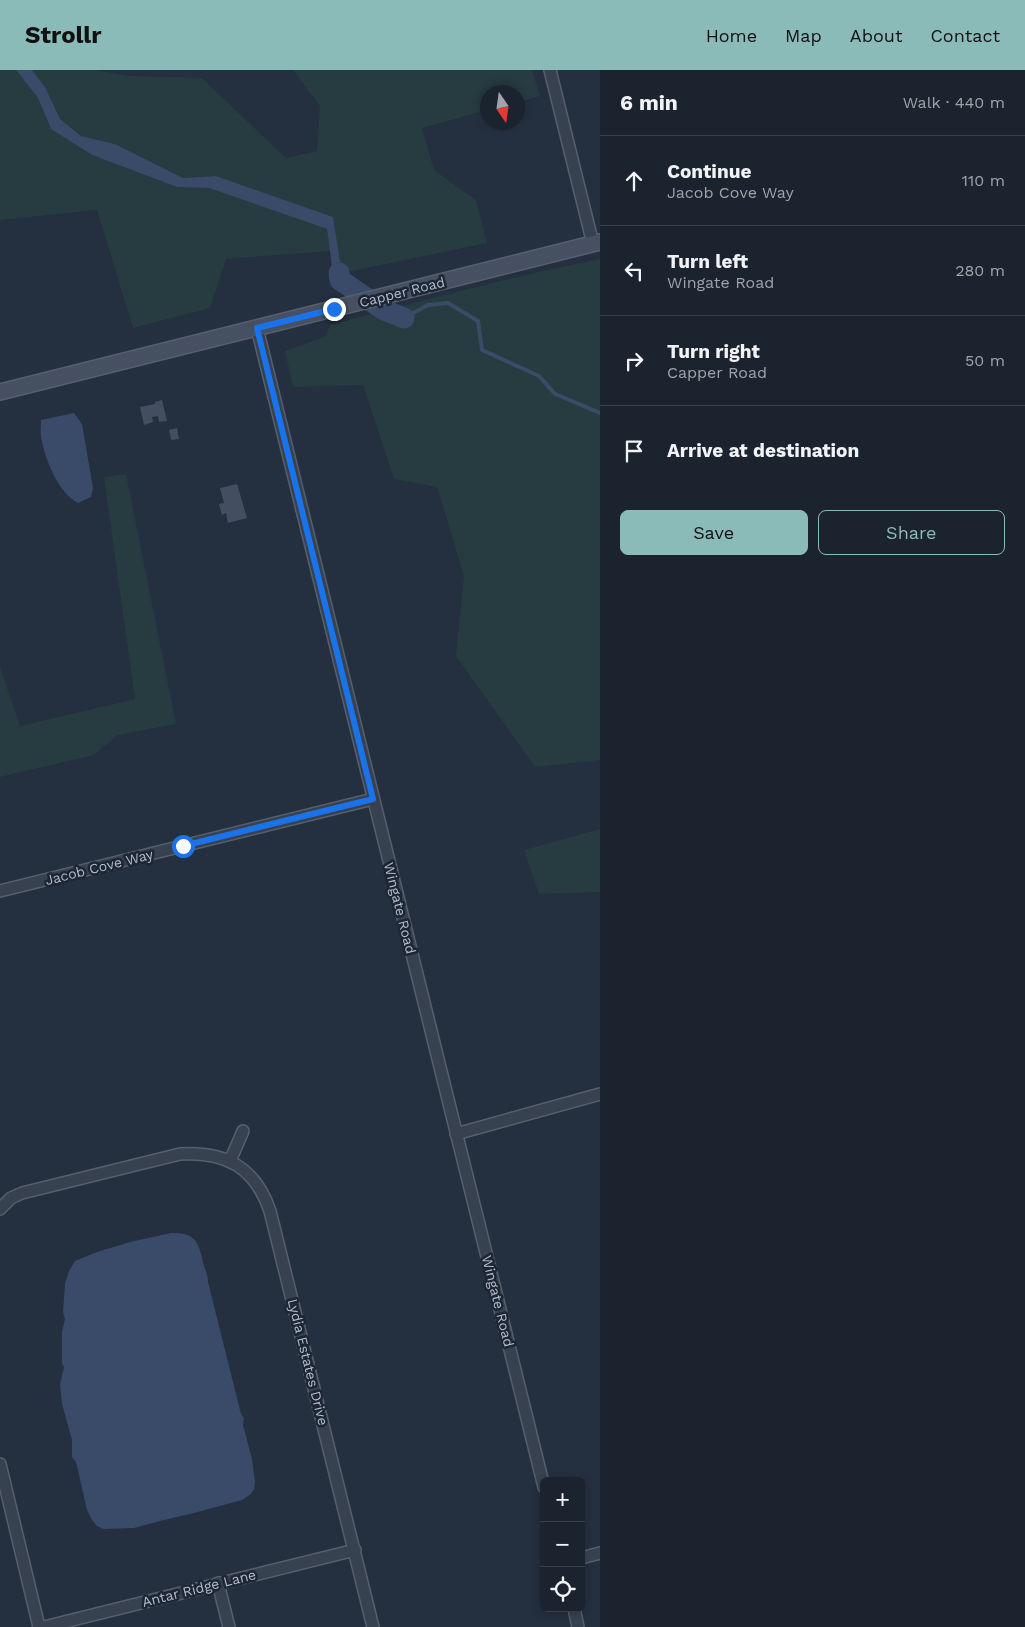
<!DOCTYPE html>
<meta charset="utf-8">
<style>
body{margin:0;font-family:"Work Sans",sans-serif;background:#282f3b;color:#f1f3f6}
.controls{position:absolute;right:15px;bottom:15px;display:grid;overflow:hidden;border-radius:8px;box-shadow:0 2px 8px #0003}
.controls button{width:45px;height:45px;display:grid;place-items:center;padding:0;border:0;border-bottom:1px solid #39404b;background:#1b232f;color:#f1f3f6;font:25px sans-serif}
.compass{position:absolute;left:480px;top:15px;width:45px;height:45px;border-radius:50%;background:#1b232f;box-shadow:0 2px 8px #0003;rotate:167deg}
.stop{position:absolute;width:15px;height:15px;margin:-11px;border:4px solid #1a73e8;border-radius:50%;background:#fff}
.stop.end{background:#1a73e8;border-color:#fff;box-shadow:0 1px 5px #0008}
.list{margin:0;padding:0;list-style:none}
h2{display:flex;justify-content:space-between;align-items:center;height:65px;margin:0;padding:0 20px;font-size:21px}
h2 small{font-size:16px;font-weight:400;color:#a0a4aa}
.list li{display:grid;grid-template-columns:32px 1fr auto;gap:15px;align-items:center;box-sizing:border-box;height:90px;padding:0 20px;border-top:1px solid #39404b}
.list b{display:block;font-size:19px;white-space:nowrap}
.list p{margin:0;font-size:16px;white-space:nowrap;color:#a0a4aa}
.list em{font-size:16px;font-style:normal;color:#a0a4aa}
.actions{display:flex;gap:10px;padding:15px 20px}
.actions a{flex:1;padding:11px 0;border:1px solid #8bbbb9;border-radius:8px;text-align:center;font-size:18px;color:#8bbbb9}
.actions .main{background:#8bbbb9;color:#111}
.icon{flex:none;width:28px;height:28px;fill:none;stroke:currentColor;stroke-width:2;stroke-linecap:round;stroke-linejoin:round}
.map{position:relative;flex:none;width:600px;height:1557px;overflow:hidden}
header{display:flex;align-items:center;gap:30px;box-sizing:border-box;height:70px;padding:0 25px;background:#8bbbb9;color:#111}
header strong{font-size:24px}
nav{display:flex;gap:28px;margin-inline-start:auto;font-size:18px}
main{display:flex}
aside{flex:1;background:#1b232f}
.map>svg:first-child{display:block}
</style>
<header>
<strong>Strollr</strong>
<nav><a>Home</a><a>Map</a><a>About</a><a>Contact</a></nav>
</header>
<main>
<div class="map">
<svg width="600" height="1557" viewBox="0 0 600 1557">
<rect width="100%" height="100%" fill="#242f3f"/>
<g fill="#263c40">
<path d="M0,0H16L38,28L51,59L92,85L177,117L209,118L327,159L330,181L226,189L210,238L133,258L97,140L0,150Z"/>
<path d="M32,0H96L129,6L202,8L286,88L317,81L320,36L293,0H532L540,26L518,32V22H488L487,40L422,58L434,100L476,130L487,173L342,203L333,147L216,106L183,108L115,74L81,66L60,49L45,17Z"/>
<path d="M600,189V690L535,697L456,586L464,506L437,417L394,409L363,315L293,317L285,281L326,266L330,255C420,231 509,207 600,189Z"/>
<path d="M126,404L176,654L118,665L94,685L0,707V597L20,656L135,629L104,407Z"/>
<path d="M600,759V822L539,824L524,780Z"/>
</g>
<g fill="#394b68">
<path d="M16,0H32L45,17L60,49L81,66L115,74L183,108L216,106L333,147L342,203L360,222L347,225L334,212L327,159L209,118L177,117L92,85L51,59L38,28Z"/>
<path d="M74,343L82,354L93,418L91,427L78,433C58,423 44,387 41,366C40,360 41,355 41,350Z"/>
<path d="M171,1163C197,1162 199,1174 204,1196C206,1202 208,1206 208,1212L241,1344L244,1348L243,1355L252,1389L255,1412L254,1419L251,1424L242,1430L190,1444L168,1449L134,1458L103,1459L97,1456L92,1450L87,1440L76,1392L72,1387V1370L62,1334L60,1314L64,1297L62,1294V1262L65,1249L63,1242L65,1214L69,1201L75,1191L97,1182L130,1172Z"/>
</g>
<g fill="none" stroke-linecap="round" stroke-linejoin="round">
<path stroke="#394b68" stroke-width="4" d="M404,248L428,235L448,233L478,251L482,280L539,306L555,324L600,343"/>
<path stroke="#394b68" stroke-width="21" d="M339,203L340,210L384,240L404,248"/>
</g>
<g fill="#434f61">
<path d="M162,330L167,351L159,352L158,346L152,347L153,352L144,355L140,337L155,334V332Z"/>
<path d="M177,358L179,369L171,370L169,360Z"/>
<path d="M237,414L247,448L228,453L226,443L222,445L219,434L224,433L220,418Z"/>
</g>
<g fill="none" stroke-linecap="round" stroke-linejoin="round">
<defs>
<g id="street">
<path d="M550,0L593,174"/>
<path d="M257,258L544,1417"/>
<path d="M0,821L373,729"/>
<path d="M456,1064L600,1024"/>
<path d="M230,1091L243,1061"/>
<path d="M0,1139L11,1128L22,1123L180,1084C225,1081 255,1097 270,1141L373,1557"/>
<path d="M0,1394L39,1557"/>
<path d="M581,1488L600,1483"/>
<path d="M218,1513L229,1557"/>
<path d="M574,1538L578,1557"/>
<path d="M44,1557L355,1480"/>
</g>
<path id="secondary" d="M0,322L600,172"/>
</defs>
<use href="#street" stroke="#565f6c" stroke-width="14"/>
<use href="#secondary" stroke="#565f6c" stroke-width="18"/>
<use href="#street" stroke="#38414f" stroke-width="11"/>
<use href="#secondary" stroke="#465062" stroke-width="15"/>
</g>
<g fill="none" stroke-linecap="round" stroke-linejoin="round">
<path stroke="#1a73e8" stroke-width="6" d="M183,776L373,729L257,258L334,239"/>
</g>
<g text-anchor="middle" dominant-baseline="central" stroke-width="5" stroke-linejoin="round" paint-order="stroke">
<g font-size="14" fill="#b4bcc9" stroke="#1d2634">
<text transform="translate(402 222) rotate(-14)">Capper Road</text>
<text transform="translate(99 797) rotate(-14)">Jacob Cove Way</text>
<text transform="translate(400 838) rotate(76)">Wingate Road</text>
<text transform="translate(498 1231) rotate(76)">Wingate Road</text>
<text transform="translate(308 1292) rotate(76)">Lydia Estates Drive</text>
<text transform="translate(199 1518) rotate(-14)">Antar Ridge Lane</text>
</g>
</g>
</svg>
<div class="controls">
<button>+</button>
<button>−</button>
<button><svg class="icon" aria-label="locate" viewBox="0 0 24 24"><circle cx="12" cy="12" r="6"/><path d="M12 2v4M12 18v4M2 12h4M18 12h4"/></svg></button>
</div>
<svg class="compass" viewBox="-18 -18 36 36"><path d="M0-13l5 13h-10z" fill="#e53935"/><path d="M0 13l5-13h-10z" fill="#a0a4aa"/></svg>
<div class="stop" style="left:183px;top:776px"></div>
<div class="stop end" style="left:334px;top:239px"></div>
</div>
<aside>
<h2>6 min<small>Walk · 440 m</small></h2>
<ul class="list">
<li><svg class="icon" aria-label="ahead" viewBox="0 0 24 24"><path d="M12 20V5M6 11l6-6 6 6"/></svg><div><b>Continue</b><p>Jacob Cove Way</p></div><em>110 m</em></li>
<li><svg class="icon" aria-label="left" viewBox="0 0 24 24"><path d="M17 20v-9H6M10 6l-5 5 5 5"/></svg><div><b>Turn left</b><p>Wingate Road</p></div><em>280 m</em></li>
<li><svg class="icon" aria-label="right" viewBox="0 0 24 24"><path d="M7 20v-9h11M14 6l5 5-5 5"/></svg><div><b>Turn right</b><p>Capper Road</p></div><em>50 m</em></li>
<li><svg class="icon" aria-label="arrive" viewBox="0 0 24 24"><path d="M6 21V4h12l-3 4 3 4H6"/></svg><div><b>Arrive at destination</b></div></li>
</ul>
<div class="actions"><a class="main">Save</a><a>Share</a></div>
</aside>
</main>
